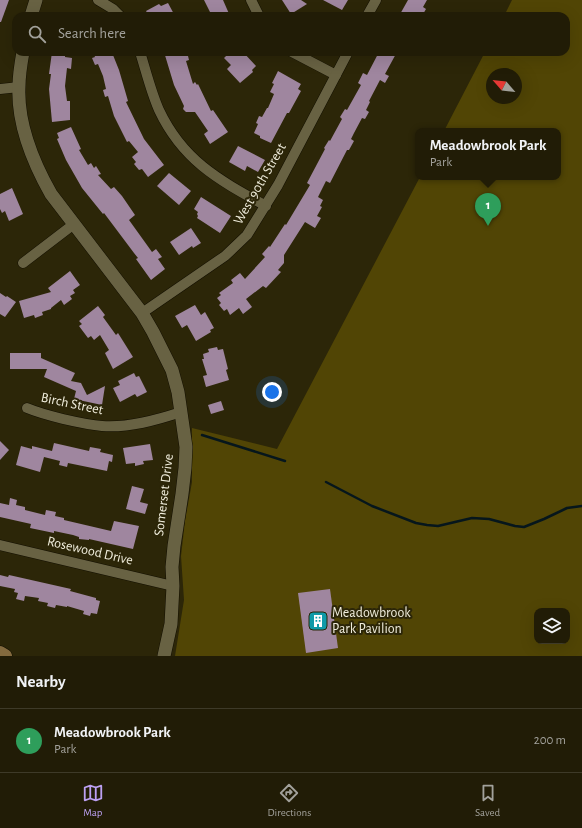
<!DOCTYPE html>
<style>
body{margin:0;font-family:"Alegreya Sans",sans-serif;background:#292510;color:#f1f3f6}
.controls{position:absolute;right:12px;bottom:12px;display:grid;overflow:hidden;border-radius:8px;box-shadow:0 4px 16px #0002}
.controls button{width:36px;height:36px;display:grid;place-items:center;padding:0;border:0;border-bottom:1px solid #3e3a28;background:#211c06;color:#f1f3f6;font:20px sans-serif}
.compass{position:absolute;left:486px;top:68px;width:36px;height:36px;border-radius:50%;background:#211c06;box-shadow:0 4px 16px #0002;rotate:298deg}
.you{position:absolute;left:272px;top:392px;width:14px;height:14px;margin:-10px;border:3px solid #fff;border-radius:50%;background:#1a73e8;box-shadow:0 0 0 6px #1a73e833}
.badge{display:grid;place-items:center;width:26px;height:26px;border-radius:50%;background:#bca0f2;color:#fff;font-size:13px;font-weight:700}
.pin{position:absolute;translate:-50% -33px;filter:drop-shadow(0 1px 2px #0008)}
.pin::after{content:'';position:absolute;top:21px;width:14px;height:12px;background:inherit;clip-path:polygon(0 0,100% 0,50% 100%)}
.popup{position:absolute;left:415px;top:128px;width:146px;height:52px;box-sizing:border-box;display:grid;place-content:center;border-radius:8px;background:#211c06;filter:drop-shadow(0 1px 3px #0005);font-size:13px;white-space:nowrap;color:#a2a19b}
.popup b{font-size:15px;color:#f1f3f6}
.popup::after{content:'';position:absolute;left:50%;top:100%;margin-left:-8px;border:8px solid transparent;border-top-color:#211c06}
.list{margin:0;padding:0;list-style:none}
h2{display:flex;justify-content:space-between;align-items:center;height:52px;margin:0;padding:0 16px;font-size:17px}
h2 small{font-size:13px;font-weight:400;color:#a2a19b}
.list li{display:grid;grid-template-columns:26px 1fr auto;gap:12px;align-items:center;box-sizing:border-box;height:64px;padding:0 16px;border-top:1px solid #3e3a28}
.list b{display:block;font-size:15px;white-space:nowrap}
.list p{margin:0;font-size:13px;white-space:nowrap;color:#a2a19b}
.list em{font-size:13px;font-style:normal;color:#a2a19b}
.icon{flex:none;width:22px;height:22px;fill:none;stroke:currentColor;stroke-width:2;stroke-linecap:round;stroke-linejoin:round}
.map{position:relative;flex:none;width:582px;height:656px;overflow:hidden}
.search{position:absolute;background:#211c06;box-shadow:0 4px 16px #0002;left:12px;right:12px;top:12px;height:44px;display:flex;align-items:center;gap:10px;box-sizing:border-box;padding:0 14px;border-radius:12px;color:#a2a19b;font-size:15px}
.sheet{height:116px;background:#211c06}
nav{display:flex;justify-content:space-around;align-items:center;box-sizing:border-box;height:56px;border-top:1px solid #3e3a28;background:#211c06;font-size:11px;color:#a2a19b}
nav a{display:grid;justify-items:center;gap:2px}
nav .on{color:#bca0f2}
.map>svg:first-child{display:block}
</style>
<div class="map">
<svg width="582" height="656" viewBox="0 0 582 656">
<rect width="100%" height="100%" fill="#2c2608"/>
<path fill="#514505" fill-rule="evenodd" d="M512,0H582V656H175L184,600L181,556L185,521L192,482V428L277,449L420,177H558V131H444L485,52H566V16H504ZM492,74H516V98H492ZM537,611H567V641H537Z"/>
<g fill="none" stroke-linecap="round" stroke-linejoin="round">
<g stroke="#06161c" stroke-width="2.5">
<path d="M202,435L285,461"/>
<path d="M326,482L372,506L416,523L427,525L438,526L472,518L489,519L515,526L524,527L544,519L567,508L582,506"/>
</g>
</g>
<g fill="#9f869f">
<path d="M0,0H9L1,22H0Z"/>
<path d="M204,0H223L230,16H212Z"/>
<path d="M282,0H301L307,4L291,14Z"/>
<path d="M323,0H348L342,10Z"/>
<path d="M408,0H427L423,7L426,9L422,16H399Z"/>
<path d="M168,3L175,16H149L146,11L159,4L161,6Z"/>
<path d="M52,52H65V57L72,58L71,69L67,68L65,86L67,101H70V120L52,122L49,89L51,74H49Z"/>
<path d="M93,52H110L111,55H113L119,70L128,101L126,102L144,139L164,165L148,177L142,169L139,170L134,164L136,162L132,157L138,152L129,141L127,142L114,116L108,96L105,97L103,90L106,89L103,76L98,64L95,65L92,58L95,57Z"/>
<path d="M164,52H187L189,60L186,61L193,84L195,82L197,85L198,84L211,111L213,110L228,132L210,144L204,134L208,131L195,112H186L183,109L184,106L174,85Z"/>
<path d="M230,52H243L256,66L252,70L253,72L240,83L227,69L231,65L224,58Z"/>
<path d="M379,52H397L385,74L389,76L385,83L380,80L369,101L370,102L366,110L369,112L365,119L362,118L354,133L351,139L354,141L349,150H347L330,183L326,181L318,197L323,200L320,206L322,207L317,216L321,218L315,228L305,222L284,255V263L278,270L281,272L266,288L263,286L246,299L252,307L243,314L239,308L230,315L227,309L224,311L219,305L221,303L217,298L221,295L219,293L233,283L231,280L240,273L245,279L265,257L262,254L269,246L270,247L285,224L286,225L310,185L307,183L325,149L324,148L329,140L330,141L342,119L340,117L345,109L347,110L361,85L358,83L363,73L367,75Z"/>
<path d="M278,71L301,84L298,89L301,91L289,113H287L271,143L260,138V136L254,133L258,124L256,123L259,116L262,117L267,108H268L274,94L270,92L274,84L272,83Z"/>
<path d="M71,127L81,149L79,150L88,165L91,163L94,168L96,166L101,174L98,175L111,189L114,187L122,196L135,215L129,220L152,252L156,249L162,257L158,259L165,269L151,280L136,259L138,258L134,253L104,213L103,214L82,188L66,160L57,139L59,138L57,133Z"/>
<path d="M238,146L265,160L258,172L247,166L245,171L229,162Z"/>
<path d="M169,173L191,191L179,205L157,186Z"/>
<path d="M12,188L23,214L9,221L5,211L2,213L0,209V194Z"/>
<path d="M201,197L231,216L220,233L197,218L198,216L197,214L198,212L194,209Z"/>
<path d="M191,228L201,243L193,248L192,246L179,255L170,242Z"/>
<path d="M70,271L80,285L73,290L75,293L70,296L72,299L64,305L61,300L51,308V309L42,312L43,315L35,318L34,315L24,318L19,301L51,292L48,288Z"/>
<path d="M0,293L6,297L7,296L16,302L5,317L0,314Z"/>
<path d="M195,305L201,315L205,312L214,328L210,330L211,332L196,341L187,325L182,328L175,316Z"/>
<path d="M98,306L105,315L103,317L116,335L118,333L133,357L113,369L105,353L109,350L100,335L94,340L91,336L88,338L79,326L82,324L79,321Z"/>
<path d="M217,347L218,350L223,349L228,369L226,370L229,380L206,387L203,376L207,375L202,359H204L203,354L209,352L208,349Z"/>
<path d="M10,353H41V358L75,373L71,381L81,383L87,395L105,386L102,405L74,399L76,391L44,377L47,369H10Z"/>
<path d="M134,373L136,377L139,376L147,392L137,397L135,394L120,402L113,388L120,385L118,381Z"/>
<path d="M221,401L224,410L211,414L208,405Z"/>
<path d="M0,441L9,450L0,460Z"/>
<path d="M54,443L89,451L90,447L101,449L100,452L113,455L112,462L109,461L107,471L68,463L67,467L59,465L60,461L44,457L40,472L16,465L21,446L32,449V446L52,451Z"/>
<path d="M150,444L153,460L143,461L144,464L135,466V463L126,464L123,448Z"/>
<path d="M132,486L144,489L140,502L148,504L145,514L126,509Z"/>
<path d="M10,498L17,500L16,505L25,507V510L45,515L46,510L56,512L55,516L64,518V520L111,531L114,521L139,526L133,549L89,539V540L79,539V537L73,535L54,531V533L30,528L31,524L0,517V503L9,505Z"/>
<path d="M0,575L8,577L9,575L71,589L70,591L96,598V600L100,601L97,614L91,613L90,616L83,614L84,611L67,606V607L56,605L55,608L47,606L48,603L38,601L39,598L25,596L24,601L16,599L18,593L14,592L15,589L0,586Z"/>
<path d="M330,589L338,648L306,653L298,593Z"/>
</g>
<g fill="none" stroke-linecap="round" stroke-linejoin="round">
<defs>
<g id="minor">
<path d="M98,0L113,9L120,16"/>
<path d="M251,0L259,16"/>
<path d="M367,16L376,0"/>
<path d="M140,52C146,71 151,92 159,110C183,161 219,180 266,206"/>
<path d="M292,52L336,75"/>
<path d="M0,89L19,87"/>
<path d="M23,263L74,224"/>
<path d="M142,313L225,256L247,235L278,185L348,52"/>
<path d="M27,408C39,413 51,416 63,419C76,422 89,425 102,426C129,428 157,420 181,412"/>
<path d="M0,545L173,586"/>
</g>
<g id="tertiary">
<path d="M31,16L36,0"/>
<path d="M23,52C21,63 19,74 19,86C17,123 33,162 51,194L142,313L153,332L172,370L178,392L186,447L185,468L182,494L174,546L172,567L173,586L171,624L164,656"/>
</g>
<path id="secondary" d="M0,653L5,656"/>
</defs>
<use href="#minor" stroke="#130f00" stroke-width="11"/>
<use href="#tertiary" stroke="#130f00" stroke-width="14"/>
<use href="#secondary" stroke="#130f00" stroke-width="15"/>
<use href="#minor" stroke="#686243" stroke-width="10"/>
<use href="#tertiary" stroke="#686243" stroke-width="13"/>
<use href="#secondary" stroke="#836a3e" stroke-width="14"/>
</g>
<defs>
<symbol id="building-square" viewBox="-11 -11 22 22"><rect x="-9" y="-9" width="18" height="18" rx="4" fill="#0f9aa8" stroke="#2c2608"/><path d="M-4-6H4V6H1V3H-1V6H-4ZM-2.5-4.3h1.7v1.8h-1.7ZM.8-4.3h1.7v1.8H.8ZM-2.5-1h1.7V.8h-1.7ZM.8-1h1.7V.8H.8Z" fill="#fff"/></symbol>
</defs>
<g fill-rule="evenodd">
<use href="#building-square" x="307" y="610" width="22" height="22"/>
</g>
<g text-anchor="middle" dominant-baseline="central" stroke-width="4" stroke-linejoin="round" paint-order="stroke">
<g font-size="14" fill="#f0eddc" stroke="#2c2608">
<text transform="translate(260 184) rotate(-60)">West 90th Street</text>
<text transform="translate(72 404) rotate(12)">Birch Street</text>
<text transform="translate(164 495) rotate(-83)">Somerset Drive</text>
<text transform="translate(90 551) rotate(13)">Rosewood Drive</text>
</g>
<g font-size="14" fill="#f0eddc" stroke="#2c2608" text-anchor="start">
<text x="332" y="613">Meadowbrook<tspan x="332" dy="16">Park Pavilion</tspan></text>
</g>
</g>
</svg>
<div class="controls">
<button><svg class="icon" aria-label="layers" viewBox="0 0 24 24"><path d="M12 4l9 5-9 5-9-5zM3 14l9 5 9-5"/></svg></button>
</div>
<svg class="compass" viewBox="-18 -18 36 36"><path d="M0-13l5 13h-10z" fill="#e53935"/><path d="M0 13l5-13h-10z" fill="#a2a19b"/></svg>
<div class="you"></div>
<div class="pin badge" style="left:488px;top:226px;background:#2e9e5b">1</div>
<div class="popup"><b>Meadowbrook Park</b>Park</div>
<div class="search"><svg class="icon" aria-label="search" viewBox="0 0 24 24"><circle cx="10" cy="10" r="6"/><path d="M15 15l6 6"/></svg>Search here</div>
</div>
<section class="sheet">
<h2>Nearby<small></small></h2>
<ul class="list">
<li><span class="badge" style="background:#2e9e5b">1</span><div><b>Meadowbrook Park</b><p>Park</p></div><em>200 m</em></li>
</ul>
</section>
<nav>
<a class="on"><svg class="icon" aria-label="map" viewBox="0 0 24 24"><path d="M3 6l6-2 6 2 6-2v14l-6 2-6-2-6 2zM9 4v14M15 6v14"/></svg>Map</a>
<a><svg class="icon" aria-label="directions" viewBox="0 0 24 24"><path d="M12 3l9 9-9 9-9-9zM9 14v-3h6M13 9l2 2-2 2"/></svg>Directions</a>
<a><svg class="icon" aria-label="saved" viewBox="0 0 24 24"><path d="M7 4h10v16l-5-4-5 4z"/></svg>Saved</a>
</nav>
